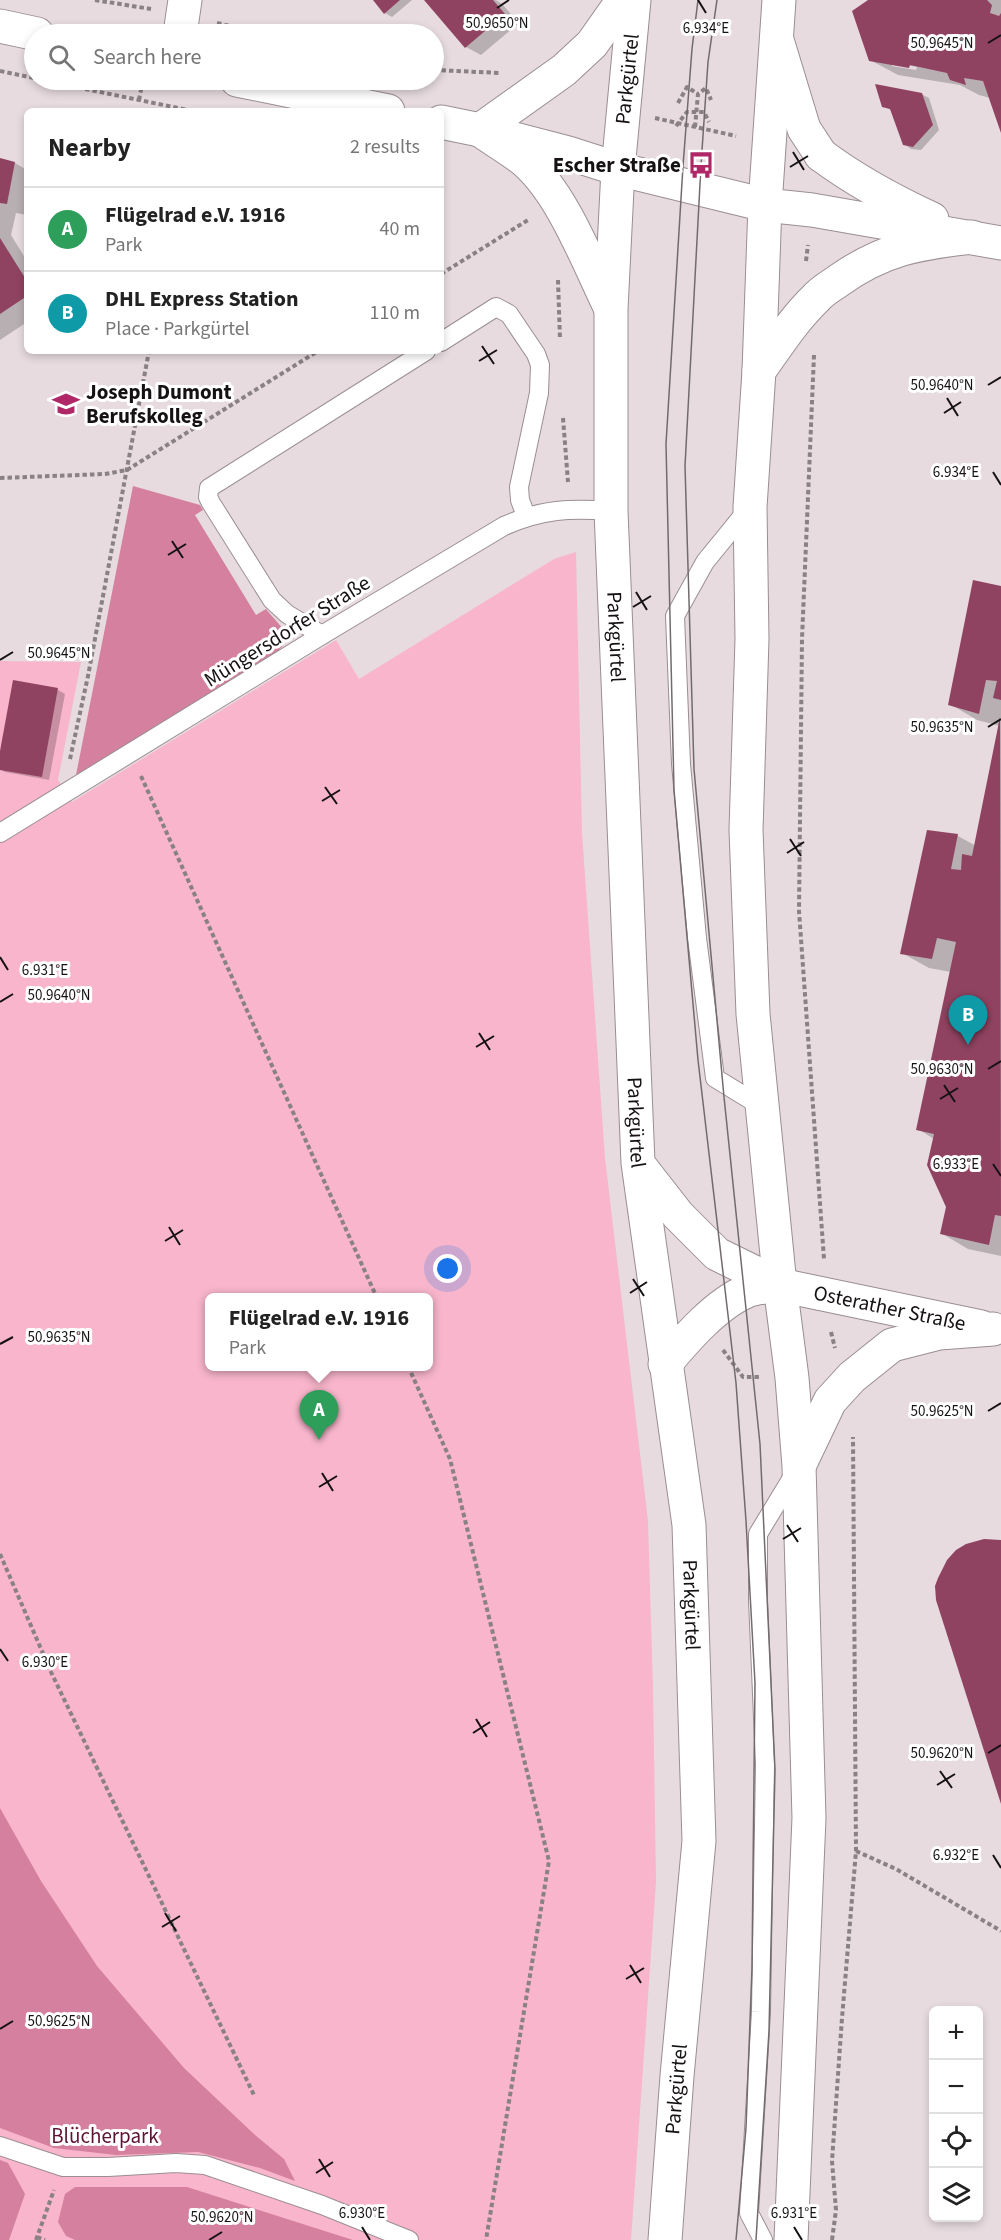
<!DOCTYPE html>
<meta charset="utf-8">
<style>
body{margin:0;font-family:"Source Sans 3",sans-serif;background:#f6f6f6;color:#222}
.controls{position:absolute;right:18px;bottom:18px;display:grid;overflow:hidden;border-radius:9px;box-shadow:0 3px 9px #0003}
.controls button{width:54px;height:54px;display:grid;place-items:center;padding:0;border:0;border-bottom:2px solid #e0e0e0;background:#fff;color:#222;font:30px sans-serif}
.you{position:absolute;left:448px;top:1269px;width:21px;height:21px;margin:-15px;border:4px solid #fff;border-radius:50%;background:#1a73e8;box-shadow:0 0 0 9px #1a73e833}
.badge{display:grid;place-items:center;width:39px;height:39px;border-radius:50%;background:#b02767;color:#fff;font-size:20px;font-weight:700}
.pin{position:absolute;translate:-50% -50px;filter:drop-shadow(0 2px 3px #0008)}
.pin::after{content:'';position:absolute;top:32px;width:21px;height:18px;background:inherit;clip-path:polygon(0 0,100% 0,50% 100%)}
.popup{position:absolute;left:205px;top:1293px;width:228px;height:78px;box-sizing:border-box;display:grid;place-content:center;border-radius:9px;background:#fff;filter:drop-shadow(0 2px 4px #0005);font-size:20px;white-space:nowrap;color:#767676}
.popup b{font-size:22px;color:#222}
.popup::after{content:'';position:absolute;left:50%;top:100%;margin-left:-12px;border:12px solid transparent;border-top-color:#fff}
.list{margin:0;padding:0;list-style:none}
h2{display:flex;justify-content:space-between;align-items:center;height:78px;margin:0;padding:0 24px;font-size:26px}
h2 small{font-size:20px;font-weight:400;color:#767676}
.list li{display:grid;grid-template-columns:39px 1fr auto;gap:18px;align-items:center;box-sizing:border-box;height:84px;padding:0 24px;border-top:2px solid #e0e0e0}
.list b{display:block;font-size:22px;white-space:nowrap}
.list p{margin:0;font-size:20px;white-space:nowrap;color:#767676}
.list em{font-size:20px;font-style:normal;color:#767676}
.icon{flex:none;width:33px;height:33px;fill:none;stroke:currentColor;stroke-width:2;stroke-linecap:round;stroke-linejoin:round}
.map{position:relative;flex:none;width:1001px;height:2240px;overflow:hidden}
.search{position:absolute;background:#fff;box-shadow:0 3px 9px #0003;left:24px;top:24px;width:420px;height:66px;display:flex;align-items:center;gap:15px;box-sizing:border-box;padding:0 21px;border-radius:33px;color:#767676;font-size:22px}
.panel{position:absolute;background:#fff;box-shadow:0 3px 9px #0003;left:24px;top:108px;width:420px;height:246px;border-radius:9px}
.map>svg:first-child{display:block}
</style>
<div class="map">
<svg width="1001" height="2240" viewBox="0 0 1001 2240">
<rect width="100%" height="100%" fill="#e7dbdf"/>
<path fill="#f8b5cb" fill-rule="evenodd" d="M576,552L582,833L605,1158L648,1521L653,1688L656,1882L631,2240H0V661L81,662L58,780L72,802L336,640L359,679L554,559ZM210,1298H428V1366H210Z"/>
<g fill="#d4809e">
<path d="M133,486L200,505L203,510L195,515L256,615L266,609C286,634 299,636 267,660L76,775Z"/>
<path d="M0,1808L41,1881L97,1966L184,2068L255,2135L284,2159L295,2181L260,2168L198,2152L116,2155L54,2148L0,2128Z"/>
<path d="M0,2160L8,2163L25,2194L9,2240H0Z"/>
<path d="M75,2187H187L353,2240H75L66,2236L58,2222L65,2194Z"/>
</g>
<g fill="#0003" fill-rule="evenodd">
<path d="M375,0H412L392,17L385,13Z"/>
<path d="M426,0H496L502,4L519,23L481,55L466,47Z"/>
<path d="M870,0H1001V129L990,98L979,95L960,85L898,75L870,60ZM892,63L917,67L916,70L892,66Z"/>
<path d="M921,94L929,98L939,130L921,150L911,149L904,144L891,110L883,106Z"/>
<path d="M0,160L15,163L27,170V215L16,213L11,235L27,261V322L0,340Z"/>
<path d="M1001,588V1256L968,1249L941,1233L947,1207L934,1139L918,1129L951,972L929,968L902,953L928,831L958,836L976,846L1000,726L977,720L950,704Z"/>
<path d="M14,682L58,690L65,694L49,780L5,772L0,769V759Z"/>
</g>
<g fill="#904360">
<path d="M373,0H400L384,14Z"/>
<path d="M424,0H493L505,14L465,48Z"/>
<path d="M868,0H987L992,5L990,13L999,16L1001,13V133L983,81L964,78L966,85L950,80L947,73L910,65L909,68L869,61L852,11Z"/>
<path d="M875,84L922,93L933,125L913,147L903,145L890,109L882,107Z"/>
<path d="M0,158L15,162L7,204L0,203Z"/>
<path d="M0,238L27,281V296L0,314Z"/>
<path d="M973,580L1001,586V700L993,698L997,681L986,680L979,714L948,705Z"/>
<path d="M13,680L58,688L42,777L0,770V751Z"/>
<path d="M1000,717L1001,1216L995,1215L989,1245L940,1234L946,1207L927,1165L934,1134L916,1130L956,942L937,938L932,959L900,954L927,830L958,834L951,869L961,870L962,854L972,856Z"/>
<path d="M984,1539L1001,1540V1804L936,1600L935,1586L938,1578L947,1560L956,1550L966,1544Z"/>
</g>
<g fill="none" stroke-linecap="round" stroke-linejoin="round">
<defs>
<g id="lane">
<path d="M441,342L496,307L509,314L536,354L540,365L539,393L519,487L520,500L526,516"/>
<path d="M749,508L705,562L675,616L681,764L697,938L715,1078L764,1108"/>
<path d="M322,635L287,614L272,600L211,503L208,497L209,488L426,351"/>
<path d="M0,833L322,635L504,526C542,509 570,508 611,511"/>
<path d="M0,2146L63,2167H108L176,2163L205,2165L322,2205L409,2240"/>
<path d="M763,2240L749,2213L761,2012L765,1764L758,1600V1534L795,1473"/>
</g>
<g id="street">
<path d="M0,26L37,34"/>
<path d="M180,34L185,0"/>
<path d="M777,40L804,129L821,155"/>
<path d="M237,80L388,111"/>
<path d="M441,122L480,130L568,153L618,169L765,205"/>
<path id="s1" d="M780,1285L981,1327"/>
</g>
<g id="secondary">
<path id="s2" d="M634,0L618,169L611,309V511L638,1163L689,1525L699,1841L677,2076L665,2240"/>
<path d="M779,0L765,205L759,371L750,507L752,639L746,830L753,1014L780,1285L792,1378L799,1466L809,1818L791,2240"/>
<path d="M821,155C856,181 893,201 932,219"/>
<path d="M765,205L812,210L1001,243"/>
<path d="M610,307C588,262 563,195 526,162C512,150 495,141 480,130L564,70L592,44L623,0"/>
<path d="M759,371C777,346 794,319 816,298C822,291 831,286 838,281C883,249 918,243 972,237"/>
<path d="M639,1165L678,1215L717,1254L780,1285"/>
<path d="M665,1364C686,1339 716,1304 747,1291C757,1287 769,1287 780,1285"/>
<path d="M800,1464L830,1401L852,1377L892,1345L939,1333L993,1329"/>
</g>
</defs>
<use href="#lane" stroke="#9a8e92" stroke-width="20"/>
<use href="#street" stroke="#9a8e92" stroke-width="35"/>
<use href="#secondary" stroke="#9a8e92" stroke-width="35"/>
<g stroke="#898183" stroke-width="4" stroke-dasharray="4.5 3" stroke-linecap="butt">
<path d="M95,0L151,9"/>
<path d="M217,23L266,34"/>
<path d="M434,70L501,73"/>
<path d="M0,71L34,78"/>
<path d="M41,80L193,111"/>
<path d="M139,100L143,80"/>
<path d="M678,103L687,87L698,94"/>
<path d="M655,118L736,136"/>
<path d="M676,126L687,112H704L709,122"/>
<path d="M695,127L698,94L706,88L711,100"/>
<path d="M806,261L808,245"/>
<path d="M441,274L528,220"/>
<path d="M558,280L560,339"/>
<path d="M814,355L802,639L799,911L824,1259"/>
<path d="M563,418L568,482"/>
<path d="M0,478L105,474L127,470L318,351"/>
<path d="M70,759L88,676L149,351"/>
<path d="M141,776L377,1298"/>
<path d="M831,1332L835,1348"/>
<path d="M723,1350L743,1377H759"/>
<path d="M408,1366L450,1459L549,1861L486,2240"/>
<path d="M0,1554L51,1672L254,2095"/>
<path d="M856,1851L896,1869L1001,1931"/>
<path d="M37,2237L45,2240"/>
<path d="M36,2240L54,2190"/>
<path d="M832,2240L836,2210L832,2161L842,2018L856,1851L853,1437"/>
</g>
<use href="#lane" stroke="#fff" stroke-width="18"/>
<use href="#street" stroke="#fff" stroke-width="33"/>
<use href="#secondary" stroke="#fff" stroke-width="33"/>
<g stroke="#726b6d" stroke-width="1.5">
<path d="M698,0L692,49L683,166L666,444L674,790L698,1060L736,1383L746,1521L755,1683L752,1968L746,2128L736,2240"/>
<path d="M717,0L708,62L701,165L685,466L694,769L724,1097L760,1444L775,1770L769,2031L756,2240"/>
</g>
</g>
<path fill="none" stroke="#161213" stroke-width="2" d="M698,0L706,13M497,8L509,0M988,43L1001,35M793,152L804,170M790,167L808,156M482,346L494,364M479,361L497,350M988,385L1001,377M947,398L958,416M944,413L961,402M993,472L1001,485M172,541L183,558M168,555L186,544M636,592L647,610M633,607L651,596M0,660L13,652M988,727L1001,719M325,787L337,804M322,801L340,790M790,839L801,856M787,853L804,842M0,957L8,970M0,1002L13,994M479,1033L490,1050M476,1047L494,1036M988,1069L1001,1061M944,1085L955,1102M940,1099L958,1088M993,1164L1001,1176M169,1227L180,1245M165,1241L183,1230M633,1279L644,1296M630,1293L647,1282M0,1344L13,1337M988,1411L1001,1403M322,1473L333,1491M319,1487L337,1476M787,1525L798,1542M783,1539L801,1528M0,1649L8,1661M476,1719L487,1737M473,1733L490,1722M988,1753L1001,1745M940,1771L952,1788M937,1785L955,1774M993,1855L1001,1868M165,1913L176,1931M162,1927L180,1916M630,1965L641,1983M626,1979L644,1968M0,2029L13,2021M319,2159L330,2177M316,2173L333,2162M362,2227L370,2240M794,2227L802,2240M209,2240L222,2232"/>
<defs>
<symbol id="bus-bare" viewBox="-9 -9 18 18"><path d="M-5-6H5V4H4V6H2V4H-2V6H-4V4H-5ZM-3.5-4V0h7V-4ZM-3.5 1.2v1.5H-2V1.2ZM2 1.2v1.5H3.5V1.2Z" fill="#b02767" stroke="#fff" stroke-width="2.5" paint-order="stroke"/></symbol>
<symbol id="university-bare" viewBox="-9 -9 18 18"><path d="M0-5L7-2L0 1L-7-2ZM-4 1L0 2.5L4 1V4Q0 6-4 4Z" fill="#b02767" stroke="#fff" stroke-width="2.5" paint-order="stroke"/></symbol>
</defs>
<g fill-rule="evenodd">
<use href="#bus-bare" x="682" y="146" width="38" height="38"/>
<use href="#university-bare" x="47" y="385" width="38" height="38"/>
</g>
<g text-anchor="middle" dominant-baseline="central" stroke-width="6" stroke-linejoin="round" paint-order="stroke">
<g font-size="21" fill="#161213" stroke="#fff">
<text transform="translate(627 79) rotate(-84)">Parkgürtel</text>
<text transform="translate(287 631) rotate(-32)">Müngersdorfer Straße</text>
<text stroke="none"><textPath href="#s2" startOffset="638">Parkgürtel</textPath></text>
<text stroke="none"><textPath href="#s2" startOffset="1124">Parkgürtel</textPath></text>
<text stroke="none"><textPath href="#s1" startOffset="112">Osterather Straße</textPath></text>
<text stroke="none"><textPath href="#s2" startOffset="1610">Parkgürtel</textPath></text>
<text transform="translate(676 2089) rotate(-85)">Parkgürtel</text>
</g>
<g font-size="21" font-weight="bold" fill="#161213" stroke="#fff" text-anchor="end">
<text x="681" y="165">Escher Straße</text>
<text x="86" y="392" text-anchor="start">Joseph Dumont<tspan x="86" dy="24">Berufskolleg</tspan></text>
</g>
<g font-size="21" fill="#5e1335" stroke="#fff">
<text x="105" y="2136">Blücherpark</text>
</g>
</g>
<g font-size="15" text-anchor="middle" fill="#161213" stroke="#fff" stroke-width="6" stroke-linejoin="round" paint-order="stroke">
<text x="497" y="28">50.9650°N</text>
<text x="706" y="33">6.934°E</text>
<text x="942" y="48">50.9645°N</text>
<text x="942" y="390">50.9640°N</text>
<text x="956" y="477">6.934°E</text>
<text x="59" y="658">50.9645°N</text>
<text x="942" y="732">50.9635°N</text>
<text x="45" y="975">6.931°E</text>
<text x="59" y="1000">50.9640°N</text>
<text x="942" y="1074">50.9630°N</text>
<text x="956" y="1169">6.933°E</text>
<text x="59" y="1342">50.9635°N</text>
<text x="942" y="1416">50.9625°N</text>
<text x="45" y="1667">6.930°E</text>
<text x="942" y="1758">50.9620°N</text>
<text x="956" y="1860">6.932°E</text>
<text x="59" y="2026">50.9625°N</text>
<text x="362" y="2218">6.930°E</text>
<text x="794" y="2218">6.931°E</text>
<text x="222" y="2222">50.9620°N</text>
</g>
</svg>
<div class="controls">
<button>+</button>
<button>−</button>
<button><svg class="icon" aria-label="locate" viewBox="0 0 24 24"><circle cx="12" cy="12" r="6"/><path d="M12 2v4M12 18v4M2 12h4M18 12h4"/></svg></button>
<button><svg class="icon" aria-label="layers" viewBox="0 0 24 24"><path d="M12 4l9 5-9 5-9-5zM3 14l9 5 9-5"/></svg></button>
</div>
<div class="you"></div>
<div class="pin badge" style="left:319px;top:1440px;background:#2e9e5b">A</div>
<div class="popup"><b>Flügelrad e.V. 1916</b>Park</div>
<div class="pin badge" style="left:968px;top:1045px;background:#0f9aa8">B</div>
<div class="search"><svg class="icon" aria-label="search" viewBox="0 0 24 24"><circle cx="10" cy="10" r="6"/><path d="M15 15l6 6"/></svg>Search here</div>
<section class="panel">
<h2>Nearby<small>2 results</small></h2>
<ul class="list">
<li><span class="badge" style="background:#2e9e5b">A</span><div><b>Flügelrad e.V. 1916</b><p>Park</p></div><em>40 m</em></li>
<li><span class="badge" style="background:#0f9aa8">B</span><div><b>DHL Express Station</b><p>Place · Parkgürtel</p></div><em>110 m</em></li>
</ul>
</section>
</div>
